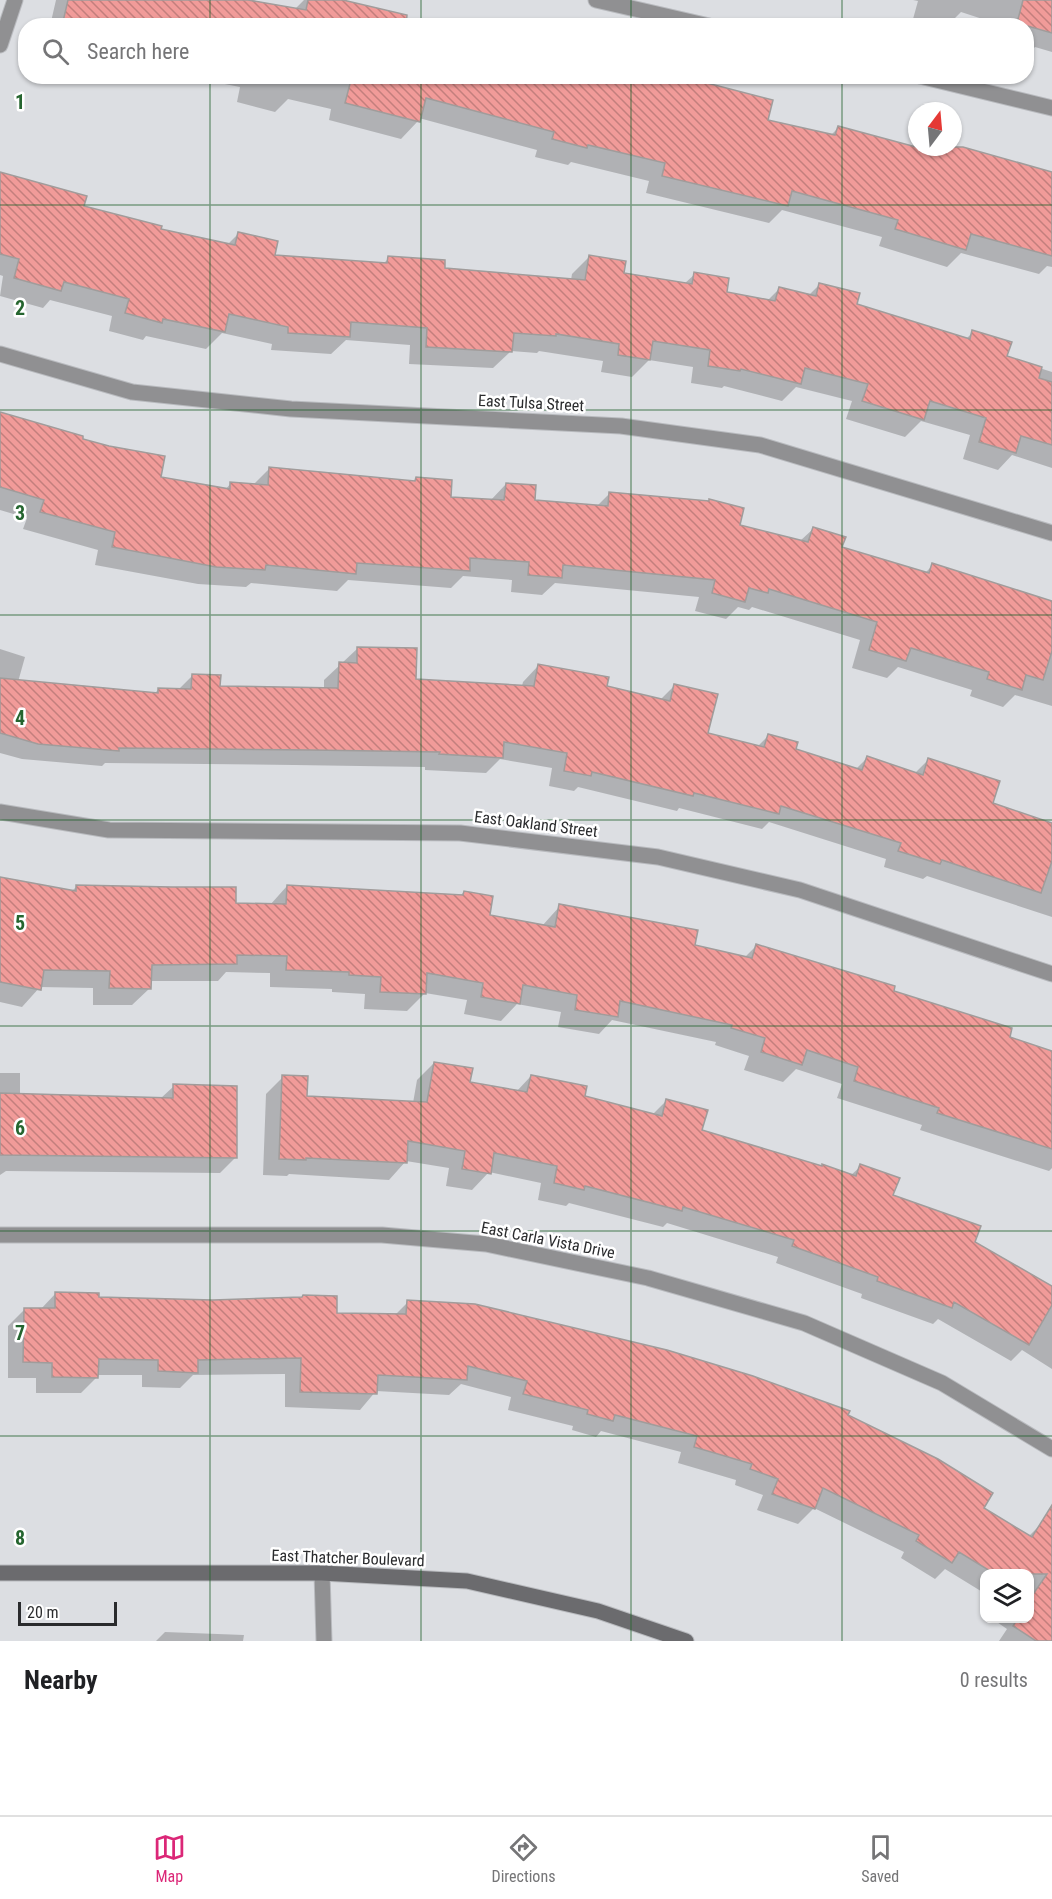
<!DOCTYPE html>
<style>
body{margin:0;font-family:"Roboto Condensed",sans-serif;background:#f2f2f2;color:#202124}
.controls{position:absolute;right:18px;bottom:18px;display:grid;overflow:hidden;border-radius:12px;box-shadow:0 2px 4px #0004}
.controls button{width:54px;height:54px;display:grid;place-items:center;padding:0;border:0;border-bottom:2px solid #e0e0e0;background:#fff;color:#202124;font:30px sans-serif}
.compass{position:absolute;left:908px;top:102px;width:54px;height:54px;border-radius:50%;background:#fff;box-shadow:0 2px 4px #0004;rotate:16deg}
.scale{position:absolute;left:18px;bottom:15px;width:99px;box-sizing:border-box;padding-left:6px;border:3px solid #2a2b2d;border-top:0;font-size:16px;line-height:21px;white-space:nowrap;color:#2a2b2d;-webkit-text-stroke:4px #fff;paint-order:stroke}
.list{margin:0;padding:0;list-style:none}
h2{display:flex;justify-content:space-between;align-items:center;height:78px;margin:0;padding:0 24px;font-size:26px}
h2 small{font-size:20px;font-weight:400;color:#757577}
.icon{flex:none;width:33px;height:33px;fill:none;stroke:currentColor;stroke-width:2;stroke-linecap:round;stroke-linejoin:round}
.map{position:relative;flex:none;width:1052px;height:1641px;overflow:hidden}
.search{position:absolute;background:#fff;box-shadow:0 2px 4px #0004;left:18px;right:18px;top:18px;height:66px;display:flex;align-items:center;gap:15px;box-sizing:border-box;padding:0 21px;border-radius:24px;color:#757577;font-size:22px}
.sheet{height:174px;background:#fff}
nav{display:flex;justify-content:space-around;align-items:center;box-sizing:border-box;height:84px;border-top:2px solid #e0e0e0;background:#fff;font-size:16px;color:#757577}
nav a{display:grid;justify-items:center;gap:3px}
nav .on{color:#db2777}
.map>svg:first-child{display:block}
</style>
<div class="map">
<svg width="1052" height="1641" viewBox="0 0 1052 1641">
<defs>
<pattern id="building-back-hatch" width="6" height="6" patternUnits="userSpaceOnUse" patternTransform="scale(1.5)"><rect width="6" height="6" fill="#f19b99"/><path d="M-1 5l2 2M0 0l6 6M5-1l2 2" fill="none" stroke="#c37f7d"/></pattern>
</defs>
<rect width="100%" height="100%" fill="#dcdee2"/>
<g fill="#0003">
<path d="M56,0H252L294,10L304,0H336L400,26H50Z"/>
<path d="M913,0H1052V52L1035,47L1032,50L1026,48V26H1004L961,12L947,26H938L913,19L918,1Z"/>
<path d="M184,76H673L767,121L831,135L838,128L913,148L917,144V147L953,146L1052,174V267L1047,266L1039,274L961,253L947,267L879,246L882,237L782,210L769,223L646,193L649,181L571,162L568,165L535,157L537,150L419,118L418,121L401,139L329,120L331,109L288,99L275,112L237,102L240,87Z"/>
<path d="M0,179L82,207L160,230L227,245L238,234L273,256L382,265L389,258L443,270L571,280L572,274L589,257L622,275L684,284L695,274L725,293L767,301L779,289L808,296L820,284L855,305L966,339L973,332L1005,357L1052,372V468L1012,455L998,470L963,459L970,435L921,421L905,437L846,419L852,401L796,387L782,401L724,386L722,388L691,383L693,367L649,360L632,377L601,372L603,361L539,351L537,353L511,351L493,368L409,364L410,345L346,340L331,354L271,350L272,344L222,333L206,349L146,336L143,340L109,331L112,316L50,300L43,308L0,296L3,276L0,275Z"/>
<path d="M0,414L81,440L159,478L225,490L231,483L253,485L270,468L413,482L416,479L450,498L490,501L506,484L533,501L596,507L610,493L800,541L813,529L840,548L924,574L933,565L1052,603V706L1015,695L1003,707L970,696L972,690L898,667L887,678L852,668L860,640L752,607L749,610L738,607L726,619L695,611L699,597L555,583L542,595L511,592L512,580L463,576L451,588L348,580L337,591L251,583L246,587L198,584L95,565L98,550L23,529L27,518L0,510Z"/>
<path d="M358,648L414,680L522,686L523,682L538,666L606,687L660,700L674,686L707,735L757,747L769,735L794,750L855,770L867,758L914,774L929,759L991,804L1052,824V917L927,876L923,879L884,867L886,859L769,822L762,829L679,808L677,811L578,787L574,791L549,786L552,768L500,759L486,773L425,770V767L294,765L105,763L102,766L22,759L0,753V649L25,657L18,682L154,694L158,690H178L192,676L219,687L324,689V680Z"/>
<path d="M0,878L72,891L77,886L235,904L270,905L287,886L460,896L464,892L488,916L542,926L560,906L693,947L744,958L756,946L892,992L1008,1038L1052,1052V1168L1049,1171L920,1130L922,1125L837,1098L842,1084L796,1069L783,1082L744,1070L749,1056L715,1045L716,1042L612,1020L599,1034L558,1027L561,1012L517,1004L501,1021L464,1014L467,1000L425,993L407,1011L364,1009L365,994L332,992V989L270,987V973L226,972L218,981H150V988L132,1005H93V988L40,987L22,1007L0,1002Z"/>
<path d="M434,1063L468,1083L516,1092L531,1076L583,1097L652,1115L666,1101L701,1131L850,1176L861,1166L891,1196L1052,1288V1369L1022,1350L1011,1361L938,1319L933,1324L861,1298L862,1294L776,1263L778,1257L667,1223L663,1227L569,1203L566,1206L538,1200L541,1183L489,1172L472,1190L446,1186L449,1168L406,1161L389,1180L289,1174L287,1176L263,1175L266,1094L283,1077L306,1097L413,1103L417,1080Z"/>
<path d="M0,1073H20V1095L160,1099L174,1086L236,1157L220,1173L6,1171L0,1175Z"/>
<path d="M56,1293L98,1298L336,1315L394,1316L408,1302L847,1416L982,1509L1028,1537L1043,1522L1052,1528V1641H999L1007,1629L991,1618H1030V1574H984V1593L945,1569L935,1579L901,1558L904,1552L814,1508L798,1524L757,1510L763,1495L735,1485L736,1480L678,1463L681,1452L601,1431L596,1437L572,1430L573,1426L508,1410L511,1397L461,1384L449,1395L376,1391L360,1410L285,1407V1374L193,1375L180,1388L142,1387V1375H97V1377L81,1393H36V1378H8V1326L24,1310H40Z"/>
<path d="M984,1605V1614L980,1612Z"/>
<path d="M165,1632L244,1635L243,1641H156Z"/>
</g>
<g fill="url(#building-back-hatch)" stroke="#a09c9b" stroke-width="1.5">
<path d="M68,0H248L306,10L308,0H343L407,15L406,26H62Z"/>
<path d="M1023,0H1052V33L1017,23Z"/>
<path d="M352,76H680L773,100L768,120L835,135L838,126L916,147H963L1052,172V256L971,234L966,250L895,229L898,220L792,191L788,206L662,176L665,163L588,145L587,148L552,139L554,132L426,98L420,122L345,103Z"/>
<path d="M0,172L87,196L84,206L162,226L161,229L235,245L238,232L278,241L275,255L387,263L388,256L445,260V268L585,280L589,255L626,261L624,273L692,284L694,272L729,278L727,292L775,301L779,287L816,296L819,283L860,293L857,304L970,339L972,330L1012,342L1007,356L1042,367L1039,378L1052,382V445L1021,436L1016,453L979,442L986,418L930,401L924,420L862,401L868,384L805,368L801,384L741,369L740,371L708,366L710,350L653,341L650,360L618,355L619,344L556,334V336L514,333L512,352L426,347L427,328L351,322L350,337L288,333V327L229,314L225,332L163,319L162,323L125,313L129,299L64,282L61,291L14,278L19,259L0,254Z"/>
<path d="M0,412L83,436V439L109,446L165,456L161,477L230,489V482L268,485L269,467L415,481L416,477L452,480L451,497L504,500L506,483L536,485L535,500L608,506L609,492L709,501V499L744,508L740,525L808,542L813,527L846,537L842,547L929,573L932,563L1052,601V651L1043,680L1026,675L1022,690L987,679L989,672L911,648L906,661L869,650L877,622L769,589L768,593L749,588L745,602L712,593L715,580L563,565L562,578L528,575L529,562L470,558V571L357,563L356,574L266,565L265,570L216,567L112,547L115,532L40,512L44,500L0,487Z"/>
<path d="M357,647L417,648L416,679L534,686L538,664L609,677L607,686L670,701L674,684L718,694L708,733L764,747L768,734L798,742L796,749L862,770L867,756L923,775L928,758L1000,781L993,803L1052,823V861L1041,893L942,860L940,864L898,851L901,843L781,806L779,814L694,793L693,796L592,772L591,776L564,771L567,753L504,742L503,758L439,754L440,752L311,750L119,748V751L38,744L0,733V678L158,693V688L191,689L192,674L221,675L220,686L338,688L339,662L357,663Z"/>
<path d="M0,877L76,891V885L172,887H236V903L286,904L287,885L463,895L464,891L493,896L490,915L555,927L559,904L698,930L695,945L752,958L756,944L895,986L894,991L1012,1028L1010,1037L1052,1051V1149L937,1113L939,1108L854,1081L858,1067L807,1050L802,1065L761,1052L765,1038L731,1028L732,1025L620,1001L618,1017L575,1010L577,995L523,985L520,1004L481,997L483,983L427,973L426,994L380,992L381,977L349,975V972L286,970L287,956L237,955V964L152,965L151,989L109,988L110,971L44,970L41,990L0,982Z"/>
<path d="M434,1062L473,1068L470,1082L527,1092L531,1075L587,1086L585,1096L662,1116L666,1099L708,1110L702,1130L822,1166V1164L856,1176L860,1164L900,1178L893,1195L981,1226L975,1242L1052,1286V1305L1029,1345L954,1302L952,1308L877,1281L878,1277L792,1246L794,1240L683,1207L682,1211L585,1186L584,1190L554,1183L557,1166L494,1153L491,1174L462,1169L465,1151L408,1141L407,1163L306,1158V1160L279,1159L282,1075L308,1076L307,1096L427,1102Z"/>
<path d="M173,1084L237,1086V1158L0,1155V1093L173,1098Z"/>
<path d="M55,1292L99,1293V1297L213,1300L302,1297L303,1295L337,1296V1313L406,1314L407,1300L475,1304L667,1350L753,1376L850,1411L848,1415L938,1459L993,1493L984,1508L1032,1537L1052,1505V1641H1036L1013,1626L1018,1618H1029V1600L1047,1574H995L959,1552L952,1563L916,1541L919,1535L823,1488L815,1509L772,1494L778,1479L750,1469L752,1464L694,1447L697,1436L615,1415L613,1421L587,1414L588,1410L523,1394L527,1381L468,1366L467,1380L378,1375L377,1394L300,1392L301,1358L198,1360V1373L158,1371V1360L99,1359L98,1378L52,1377V1363L23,1362L24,1308H55Z"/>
</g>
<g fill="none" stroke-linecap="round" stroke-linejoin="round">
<defs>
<g id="street">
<path d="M596,0L709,26"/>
<path d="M0,45L15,0"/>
<path d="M920,76L1052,108"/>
<path d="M0,354L132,392L291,409L621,426L760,445L1052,533"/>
<path d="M0,812L109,830L460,833L658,857L800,890L1052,974"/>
<path d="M0,1235H382L486,1244L648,1278L804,1323L942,1383L1052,1449"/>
<path d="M322,1573L324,1641"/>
</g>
<path id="secondary" d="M0,1573H322L467,1581L598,1611L686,1641"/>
</defs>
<use href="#street" stroke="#b8babe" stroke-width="17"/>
<use href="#secondary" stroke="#b8babe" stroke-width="17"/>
<use href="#street" stroke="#909092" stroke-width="15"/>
<use href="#secondary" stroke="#6b6b6e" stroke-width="15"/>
</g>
<path fill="none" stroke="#25652f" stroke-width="1.5" stroke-opacity="0.55" d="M210,0V26M421,0V26M631,0V26M842,0V26M210,76V1641M421,76V1641M631,76V1641M842,76V1641M0,205H1052M0,410H1052M0,615H1052M0,820H1052M0,1026H1052M0,1231H1052M0,1436H1052"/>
<g text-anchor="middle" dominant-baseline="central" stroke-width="5" stroke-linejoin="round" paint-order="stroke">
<g font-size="16" fill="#2a2b2d" stroke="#fff">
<text transform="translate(531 403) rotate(3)">East Tulsa Street</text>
<text transform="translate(536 824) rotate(7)">East Oakland Street</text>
<text transform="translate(548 1240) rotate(11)">East Carla Vista Drive</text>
<text transform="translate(348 1558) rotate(2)">East Thatcher Boulevard</text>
</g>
</g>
<g font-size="20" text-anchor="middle" font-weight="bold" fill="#25652f" stroke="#fff" stroke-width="5" stroke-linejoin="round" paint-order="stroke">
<text x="20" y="109">1</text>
<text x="20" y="315">2</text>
<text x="20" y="520">3</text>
<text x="20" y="725">4</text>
<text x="20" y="930">5</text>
<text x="20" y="1135">6</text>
<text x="20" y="1340">7</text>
<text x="20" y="1545">8</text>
</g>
</svg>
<div class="controls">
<button><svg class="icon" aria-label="layers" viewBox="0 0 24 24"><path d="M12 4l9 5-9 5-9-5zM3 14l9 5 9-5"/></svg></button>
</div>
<svg class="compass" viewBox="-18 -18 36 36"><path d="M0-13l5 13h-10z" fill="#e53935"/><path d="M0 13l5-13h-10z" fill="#757577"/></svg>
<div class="scale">20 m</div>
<div class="search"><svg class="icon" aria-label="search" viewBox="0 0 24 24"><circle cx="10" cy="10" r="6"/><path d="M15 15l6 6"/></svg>Search here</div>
</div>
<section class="sheet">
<h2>Nearby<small>0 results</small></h2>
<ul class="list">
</ul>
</section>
<nav>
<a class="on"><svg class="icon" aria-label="map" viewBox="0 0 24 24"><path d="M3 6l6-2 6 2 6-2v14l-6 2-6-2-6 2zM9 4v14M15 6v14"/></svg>Map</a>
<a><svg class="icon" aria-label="directions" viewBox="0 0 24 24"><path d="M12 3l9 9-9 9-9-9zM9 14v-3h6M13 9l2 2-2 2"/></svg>Directions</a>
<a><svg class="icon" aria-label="saved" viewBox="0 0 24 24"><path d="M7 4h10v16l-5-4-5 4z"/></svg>Saved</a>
</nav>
